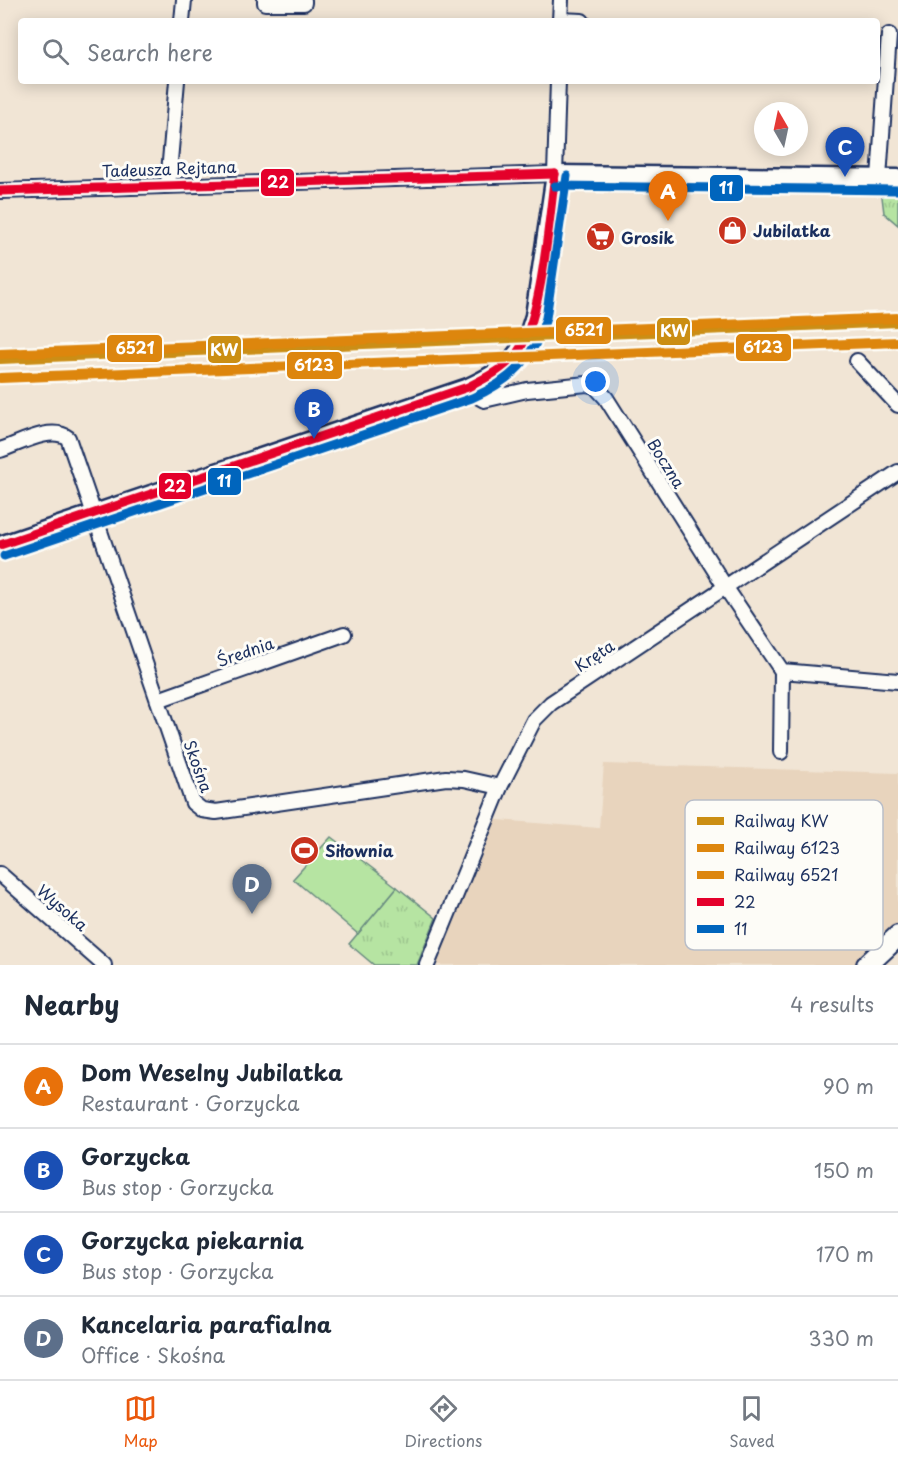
<!DOCTYPE html>
<meta charset="utf-8">
<style>
body{margin:0;font-family:"Playpen Sans",sans-serif;background:#f6f6f7;color:#1f2937}
.compass{position:absolute;left:754px;top:102px;width:54px;height:54px;border-radius:50%;background:#fff;box-shadow:0 3px 15px #0003;rotate:351deg}
.you{position:absolute;left:596px;top:382px;width:21px;height:21px;margin:-15px;border:4px solid #fff;border-radius:50%;background:#1a73e8;box-shadow:0 0 0 9px #1a73e833}
.badge{display:grid;place-items:center;width:39px;height:39px;border-radius:50%;background:#ea580c;color:#fff;font-size:20px;font-weight:700}
.pin{position:absolute;translate:-50% -50px;filter:drop-shadow(0 2px 3px #0008)}
.pin::after{content:'';position:absolute;top:32px;width:21px;height:18px;background:inherit;clip-path:polygon(0 0,100% 0,50% 100%)}
.list{margin:0;padding:0;list-style:none}
h2{display:flex;justify-content:space-between;align-items:center;height:78px;margin:0;padding:0 24px;font-size:26px}
h2 small{font-size:20px;font-weight:400;color:#747a83}
.list li{display:grid;grid-template-columns:39px 1fr auto;gap:18px;align-items:center;box-sizing:border-box;height:84px;padding:0 24px;border-top:2px solid #e0e1e3}
.list b{display:block;font-size:22px;white-space:nowrap}
.list p{margin:0;font-size:20px;white-space:nowrap;color:#747a83}
.list em{font-size:20px;font-style:normal;color:#747a83}
.icon{flex:none;width:33px;height:33px;fill:none;stroke:currentColor;stroke-width:2;stroke-linecap:round;stroke-linejoin:round}
.map{position:relative;flex:none;width:898px;height:965px;overflow:hidden}
.search{position:absolute;background:#fff;box-shadow:0 3px 15px #0003;left:18px;right:18px;top:18px;height:66px;display:flex;align-items:center;gap:15px;box-sizing:border-box;padding:0 21px;border-radius:6px;color:#747a83;font-size:22px}
.sheet{height:414px;background:#fff}
nav{display:flex;justify-content:space-around;align-items:center;box-sizing:border-box;height:84px;border-top:2px solid #e0e1e3;background:#fff;font-size:16px;color:#747a83}
nav a{display:grid;justify-items:center;gap:3px}
nav .on{color:#ea580c}
.map>svg:first-child{display:block}
</style>
<div class="map">
<svg width="898" height="965" viewBox="0 0 898 965">
<defs>
<pattern id="grass-tufts" width="24" height="20" patternUnits="userSpaceOnUse" patternTransform="scale(1.5)"><rect width="24" height="20" fill="#b6e4a2"/><path d="M3 7l-1-3M5 7V3M7 7l1-3M15 17l-1-3M17 17v-4M19 17l1-3" fill="none" stroke="#9cc48e"/></pattern>
</defs>
<rect width="100%" height="100%" fill="#f1e5d5"/>
<filter id="ink" filterUnits="userSpaceOnUse"><feTurbulence type="fractalNoise" baseFrequency=".0167" numOctaves="2"/><feDisplacementMap in="SourceGraphic" scale="12" xChannelSelector="R" yChannelSelector="G"/><feConvolveMatrix kernelMatrix="1 2 1 2 8 2 1 2 1" color-interpolation-filters="sRGB"/></filter>
<g filter="url(#ink)">
<path fill="#e8d4bd" d="M604,764L898,773V936L867,965H427L486,819L599,828Z"/>
<g fill="url(#grass-tufts)" stroke="#688a80" stroke-width="1.5">
<path d="M886,190H898V225L884,213L882,197Z"/>
<path d="M397,887L436,918L417,965H374L349,944Z"/>
</g>
<path fill="#b6e4a2" stroke="#688a80" stroke-width="1.5" d="M331,837L397,887L358,934L293,879Z"/>
<g fill="none" stroke-linecap="round" stroke-linejoin="round">
<defs>
<g id="minor">
<path d="M265,0V3H304V0"/>
<path d="M560,20L582,21"/>
<path d="M182,21L184,0"/>
<path d="M560,21L561,0"/>
<path d="M879,178L889,35"/>
<path d="M168,184L177,81"/>
<path d="M0,191L555,174L558,81"/>
<path d="M857,361L898,405"/>
<path d="M468,387L475,395L484,400L527,390L587,384L595,386L606,398L726,588L782,671L898,681"/>
<path d="M0,450C19,444 51,425 68,438L193,803L202,810L216,812L446,778L464,779L500,787"/>
<path d="M158,700L344,634"/>
<path d="M781,752L782,671"/>
<path d="M0,874L104,965"/>
<path d="M427,965L500,787L534,720L551,703L898,472"/>
</g>
<path id="tertiary" d="M0,545L468,387C505,370 523,356 534,316L555,174L898,178"/>
<path id="secondary" d="M867,965L898,936"/>
</defs>
<use href="#minor" stroke="#1b2f5e" stroke-width="18"/>
<use href="#tertiary" stroke="#1b2f5e" stroke-width="21"/>
<use href="#secondary" stroke="#1b2f5e" stroke-width="24"/>
<use href="#minor" stroke="#fdfcf7" stroke-width="14"/>
<use href="#tertiary" stroke="#fdfcf7" stroke-width="16"/>
<use href="#secondary" stroke="#fdfcf7" stroke-width="20"/>
<defs>
<g id="bus-1">
<path d="M0,191L555,174"/>
<path d="M0,545L468,387C486,378 504,369 517,353C542,321 549,218 555,174"/>
</g>
<g id="bus-2">
<path d="M555,186L898,190"/>
<path d="M4,556L472,398C510,381 534,359 546,318L567,176"/>
</g>
</defs>
<use href="#bus-1" stroke="#fdfcf7" stroke-width="14"/>
<use href="#bus-2" stroke="#fdfcf7" stroke-width="14"/>
<use href="#bus-1" stroke="#e4002b" stroke-width="9"/>
<use href="#bus-2" stroke="#0065bd" stroke-width="9"/>
<defs>
<path id="rail-1" d="M0,359L898,322"/>
<path id="rail-2" d="M0,378L898,342"/>
<path id="rail-3" d="M0,354L898,318"/>
</defs>
<use href="#rail-1" stroke="#fdfcf7" stroke-width="15"/>
<use href="#rail-2" stroke="#fdfcf7" stroke-width="15"/>
<use href="#rail-3" stroke="#fdfcf7" stroke-width="15"/>
<use href="#rail-1" stroke="#cb8e13" stroke-width="10"/>
<use href="#rail-2" stroke="#dd860e" stroke-width="10"/>
<use href="#rail-3" stroke="#dd860e" stroke-width="10"/>
</g>
</g>
<defs>
<symbol id="shop-disc" viewBox="-11 -11 22 22"><circle r="9.5" fill="#c8321e" stroke="#fdfcf7"/><path d="M-5-2.5h2.3a2.7 3.5 0 0 1 5.4 0H5L5.5 6h-11ZM-1.5-2.5h3a1.5 2.3 0 0 0-3 0Z" fill="#fff"/></symbol>
<symbol id="supermarket-disc" viewBox="-11 -11 22 22"><circle r="9.5" fill="#c8321e" stroke="#fdfcf7"/><path d="M-6-5.5h2.5l.6 2H6L4.5 2H-2.5L-4.4-4H-6ZM-1.5 3.2a1.3 1.3 0 1 0 .1 0ZM3 3.2a1.3 1.3 0 1 0 .1 0Z" fill="#fff"/></symbol>
<symbol id="stadium-disc" viewBox="-11 -11 22 22"><circle r="9.5" fill="#c8321e" stroke="#fdfcf7"/><path d="M0-5a6.5 5 0 1 0 0 10a6.5 5 0 1 0 0-10ZM-3.5-1.8h7v3.6h-7Z" fill="#fff"/></symbol>
</defs>
<g fill-rule="evenodd">
<use href="#shop-disc" x="716" y="214" width="33" height="33"/>
<use href="#supermarket-disc" x="584" y="220" width="33" height="33"/>
<use href="#stadium-disc" x="288" y="834" width="33" height="33"/>
</g>
<g text-anchor="middle" dominant-baseline="central" stroke-width="6" stroke-linejoin="round" paint-order="stroke">
<g font-size="16" fill="#1b2f5e" stroke="#fdfcf7">
<text transform="translate(169 168) rotate(-2)">Tadeusza Rejtana</text>
<text transform="translate(667 463) rotate(58)">Boczna</text>
<text transform="translate(245 651) rotate(-19)">Średnia</text>
<text transform="translate(594 655) rotate(-33)">Kręta</text>
<text transform="translate(199 766) rotate(70)">Skośna</text>
<text transform="translate(63 907) rotate(41)">Wysoka</text>
</g>
<g font-size="16" font-weight="bold" fill="#1b2f5e" stroke="#fdfcf7" text-anchor="start">
<text x="753" y="230">Jubilatka</text>
<text x="621" y="237">Grosik</text>
<text x="325" y="850">Siłownia</text>
</g>
</g>
<rect x="685" y="800" width="198" height="150" rx="9" fill="#fdfcf7" stroke="#b9bec9" stroke-width="1.5"/>
<rect x="697" y="817" width="27" height="8" fill="#cb8e13"/>
<rect x="697" y="844" width="27" height="8" fill="#dd860e"/>
<rect x="697" y="871" width="27" height="8" fill="#dd860e"/>
<rect x="697" y="898" width="27" height="8" fill="#e4002b"/>
<rect x="697" y="925" width="27" height="8" fill="#0065bd"/>
<g font-size="16" fill="#1b2f5e">
<text x="734" y="827">Railway KW</text>
<text x="734" y="854">Railway 6123</text>
<text x="734" y="881">Railway 6521</text>
<text x="734" y="908">22</text>
<text x="734" y="935">11</text>
</g>
<g stroke="#fdfcf7" stroke-width="2">
<rect x="260" y="168" width="35" height="29" rx="6" fill="#e4002b"/>
<rect x="709" y="174" width="35" height="28" rx="6" fill="#0065bd"/>
<rect x="555" y="316" width="57" height="29" rx="6" fill="#dd860e"/>
<rect x="656" y="317" width="35" height="29" rx="6" fill="#cb8e13"/>
<rect x="735" y="333" width="57" height="29" rx="6" fill="#dd860e"/>
<rect x="106" y="334" width="57" height="29" rx="6" fill="#dd860e"/>
<rect x="207" y="335" width="35" height="29" rx="6" fill="#cb8e13"/>
<rect x="286" y="351" width="57" height="29" rx="6" fill="#dd860e"/>
<rect x="207" y="467" width="35" height="29" rx="6" fill="#0065bd"/>
<rect x="158" y="472" width="34" height="28" rx="6" fill="#e4002b"/>
</g>
<g font-size="16" text-anchor="middle" font-weight="bold" fill="#fff">
<text x="278" y="188">22</text>
<text x="726" y="194">11</text>
<text x="584" y="336">6521</text>
<text x="674" y="337">KW</text>
<text x="763" y="353">6123</text>
<text x="135" y="354">6521</text>
<text x="224" y="356">KW</text>
<text x="314" y="371">6123</text>
<text x="224" y="487">11</text>
<text x="175" y="492">22</text>
</g>
</svg>
<svg class="compass" viewBox="-18 -18 36 36"><path d="M0-13l5 13h-10z" fill="#e53935"/><path d="M0 13l5-13h-10z" fill="#747a83"/></svg>
<div class="you"></div>
<div class="pin badge" style="left:668px;top:221px;background:#e8710a">A</div>
<div class="pin badge" style="left:314px;top:439px;background:#1a4fb4">B</div>
<div class="pin badge" style="left:845px;top:177px;background:#1a4fb4">C</div>
<div class="pin badge" style="left:252px;top:914px;background:#5c6f8a">D</div>
<div class="search"><svg class="icon" aria-label="search" viewBox="0 0 24 24"><circle cx="10" cy="10" r="6"/><path d="M15 15l6 6"/></svg>Search here</div>
</div>
<section class="sheet">
<h2>Nearby<small>4 results</small></h2>
<ul class="list">
<li><span class="badge" style="background:#e8710a">A</span><div><b>Dom Weselny Jubilatka</b><p>Restaurant · Gorzycka</p></div><em>90 m</em></li>
<li><span class="badge" style="background:#1a4fb4">B</span><div><b>Gorzycka</b><p>Bus stop · Gorzycka</p></div><em>150 m</em></li>
<li><span class="badge" style="background:#1a4fb4">C</span><div><b>Gorzycka piekarnia</b><p>Bus stop · Gorzycka</p></div><em>170 m</em></li>
<li><span class="badge" style="background:#5c6f8a">D</span><div><b>Kancelaria parafialna</b><p>Office · Skośna</p></div><em>330 m</em></li>
</ul>
</section>
<nav>
<a class="on"><svg class="icon" aria-label="map" viewBox="0 0 24 24"><path d="M3 6l6-2 6 2 6-2v14l-6 2-6-2-6 2zM9 4v14M15 6v14"/></svg>Map</a>
<a><svg class="icon" aria-label="directions" viewBox="0 0 24 24"><path d="M12 3l9 9-9 9-9-9zM9 14v-3h6M13 9l2 2-2 2"/></svg>Directions</a>
<a><svg class="icon" aria-label="saved" viewBox="0 0 24 24"><path d="M7 4h10v16l-5-4-5 4z"/></svg>Saved</a>
</nav>
